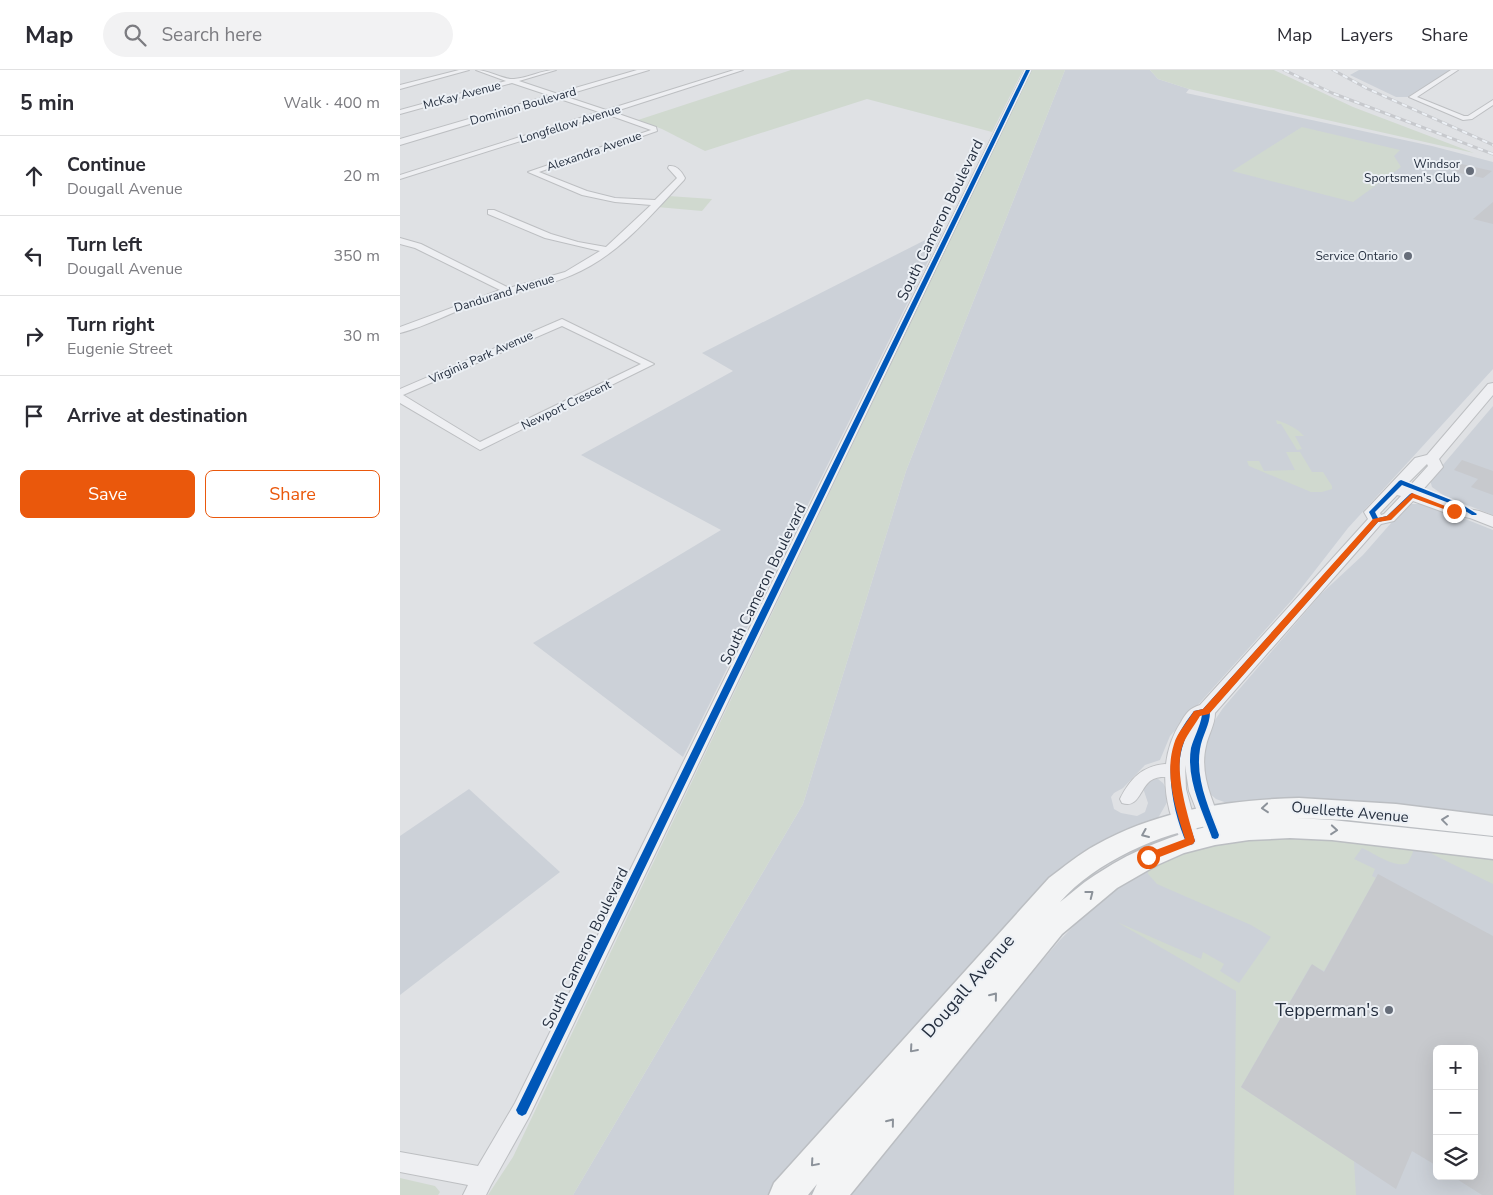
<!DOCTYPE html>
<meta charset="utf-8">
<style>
body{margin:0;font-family:"Nunito Sans",sans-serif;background:#f2f2f3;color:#2b2b33}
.controls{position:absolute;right:15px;bottom:15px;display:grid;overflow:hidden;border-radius:8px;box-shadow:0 5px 20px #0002}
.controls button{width:45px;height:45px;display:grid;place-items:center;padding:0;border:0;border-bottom:1px solid #e1e1e2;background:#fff;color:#2b2b33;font:25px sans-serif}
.stop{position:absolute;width:15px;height:15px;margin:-11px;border:4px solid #ea580c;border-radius:50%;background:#fff}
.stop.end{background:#ea580c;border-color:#fff;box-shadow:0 1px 5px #0008}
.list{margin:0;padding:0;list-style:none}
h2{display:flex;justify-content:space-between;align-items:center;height:65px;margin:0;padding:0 20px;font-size:21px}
h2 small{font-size:16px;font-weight:400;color:#7c7c81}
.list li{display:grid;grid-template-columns:32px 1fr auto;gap:15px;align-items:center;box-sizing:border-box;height:80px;padding:0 20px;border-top:1px solid #e1e1e2}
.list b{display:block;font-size:19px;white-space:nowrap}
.list p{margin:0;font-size:16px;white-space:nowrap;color:#7c7c81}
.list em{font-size:16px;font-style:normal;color:#7c7c81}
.actions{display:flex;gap:10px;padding:15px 20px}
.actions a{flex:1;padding:11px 0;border:1px solid #ea580c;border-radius:8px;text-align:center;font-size:18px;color:#ea580c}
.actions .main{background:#ea580c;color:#fff}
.icon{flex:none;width:28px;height:28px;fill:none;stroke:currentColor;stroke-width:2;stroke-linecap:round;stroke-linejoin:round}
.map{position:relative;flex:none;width:1093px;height:1125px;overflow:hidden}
header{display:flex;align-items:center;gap:30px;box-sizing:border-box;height:70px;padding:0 25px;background:#fff;border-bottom:1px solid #e1e1e2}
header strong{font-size:24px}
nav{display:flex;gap:28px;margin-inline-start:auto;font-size:18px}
.search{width:350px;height:45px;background:#f2f2f3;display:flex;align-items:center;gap:12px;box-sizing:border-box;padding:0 18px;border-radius:28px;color:#7c7c81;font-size:19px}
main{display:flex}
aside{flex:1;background:#fff}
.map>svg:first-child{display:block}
</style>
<header>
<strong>Map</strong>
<div class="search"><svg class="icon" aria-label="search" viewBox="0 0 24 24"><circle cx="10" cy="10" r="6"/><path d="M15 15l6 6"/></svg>Search here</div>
<nav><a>Map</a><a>Layers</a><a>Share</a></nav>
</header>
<main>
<aside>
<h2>5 min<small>Walk · 400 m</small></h2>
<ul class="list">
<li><svg class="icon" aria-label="ahead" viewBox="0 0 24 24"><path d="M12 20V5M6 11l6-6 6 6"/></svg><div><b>Continue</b><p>Dougall Avenue</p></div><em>20 m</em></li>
<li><svg class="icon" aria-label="left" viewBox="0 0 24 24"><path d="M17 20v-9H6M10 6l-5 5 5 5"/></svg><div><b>Turn left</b><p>Dougall Avenue</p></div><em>350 m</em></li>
<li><svg class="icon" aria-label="right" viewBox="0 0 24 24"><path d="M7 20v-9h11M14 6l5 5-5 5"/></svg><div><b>Turn right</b><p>Eugenie Street</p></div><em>30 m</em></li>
<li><svg class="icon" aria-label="arrive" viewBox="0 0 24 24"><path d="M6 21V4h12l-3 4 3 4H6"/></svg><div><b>Arrive at destination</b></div></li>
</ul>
<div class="actions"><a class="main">Save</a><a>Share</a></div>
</aside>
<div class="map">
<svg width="1093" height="1125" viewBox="0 0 1093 1125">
<rect width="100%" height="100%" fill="#dfe1e4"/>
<g fill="#ccd1d8" fill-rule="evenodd">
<path d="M665,0H750L758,9L789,19L786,23L1032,76L1093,92V299L948,458L892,530L770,666L760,690L745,695L723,718L714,723L711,727L714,739L721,743L737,746L745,742L748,733L743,718L752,708L758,709L763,713L767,720L769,729L758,748L748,755L725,763L374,1125H173L403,734L506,401Z"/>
<path d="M959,0H1051L1008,27H996L950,5Z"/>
<path d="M543,161L309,635L283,687L133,573L321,460L181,385L333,301L302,283Z"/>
<path d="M1093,336V445L1046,427L1032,417L1030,410Z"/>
<path d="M1011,434H1025L1035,437L1093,460V750L827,733L816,729L809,723L804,708L802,690L806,671L813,653L823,638L921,524L963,485L1006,436Z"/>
<path d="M69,719L160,802L0,925V766Z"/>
<path d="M862,767L1093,785V1125H440L660,870L692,837L712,821L760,793L789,782ZM1037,979H1074V1106H1037Z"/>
</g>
<g fill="#d0d9cf">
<path d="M391,0H623L592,62L467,29L305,81L262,59L238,50Z"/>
<path d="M631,0H665L506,401L403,734L173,1125H88L113,1087Z"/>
<path d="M750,0H874L953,37L1074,83L789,19L758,9Z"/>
<path d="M902,57L1000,80L994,86L1001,97L953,132L832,101Z"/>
<path d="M268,126L312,129L302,141L257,137Z"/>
<path d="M876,350C886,353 897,358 904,366H895L902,379L897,380L881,354H877Z"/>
<path d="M886,382H900L912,402H923L932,416V419L922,422H911L849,396L847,391H859L864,401L895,400Z"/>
<path d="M897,765L1011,778L1013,782L1008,793C995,799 974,783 962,778L954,789L975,799L972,806L976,808L924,901L911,895L841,1017L954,1091L956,1125H834L836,921L717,852L801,889L803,882L824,894L820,901L839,913L871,867L851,855L757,814L748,804V800C794,775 845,768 897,765Z"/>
<path d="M1031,780L1093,785V814L1032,784Z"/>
<path d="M0,1108L35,1116L40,1122L38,1125H0Z"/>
</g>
<g fill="#c7c9cd">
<path d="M1057,93L1092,101L1083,108L1055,102Z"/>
<path d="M1093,132V154L1073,149Z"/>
<path d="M1062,390L1093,401V425L1071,417L1078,409L1054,400Z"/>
<path d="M978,804L1093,866V1125H1082L1052,1106H1074V979H1037V1096L1012,1081L996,1119L841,1017L912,894L924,902Z"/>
</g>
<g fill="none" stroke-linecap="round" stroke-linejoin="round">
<defs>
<g id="minor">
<path d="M59,0H69L0,19V15Z"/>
<path d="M76,0C89,0 103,10 114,9C128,8 141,0 156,0L119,11L206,40L334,0H343L213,42L256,57L257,61L139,102L187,121L215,128L255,130L277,108L268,98L269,96C277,95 282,102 285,108L284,110C251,145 218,186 172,205C142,218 109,222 78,233C52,242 27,256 0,263V257L100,220L15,178L0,174V168L21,174L109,218L165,202L200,181L145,168L88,144V140H94L151,164L178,172L206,177L251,135L215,132L182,125L128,102L251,60L206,44L0,109V105L199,42L112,13L0,44V40L106,11Z"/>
<path d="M625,0H631L129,1047L91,1115L86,1125H63L68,1115L0,1102V1082L78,1096L115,1033Z"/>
<path d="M1051,0H1058L1017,27L1064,46H1068L1093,30V35L1072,49L1063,50L1009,27Z"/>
<path d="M162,249L254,294L80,380L0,333V319ZM162,256L241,294L80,372L3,325Z"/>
<path d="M765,694L781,697L783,701L781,705C770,709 759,704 750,711C740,719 738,739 722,733L720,729C730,709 742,696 765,694Z"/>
</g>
<g id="tertiary">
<path d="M237,0H249L0,75V69Z"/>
<path d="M1093,313V325L1039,389L1043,397L1020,423L1057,437L1079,441L1093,446V457L1070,448L1049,444L1013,431L994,451L981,454L815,643C815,655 808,665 806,676C799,704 813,732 823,758L820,764L813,766L806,764L789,721L785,695L786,719L798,764L795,770L788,773L781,770C762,734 758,687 781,652C786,643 790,638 800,635L968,449L964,442L967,439L1015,388L1027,385L1088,314ZM1027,394L1028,396L1008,418L1004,417ZM997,425L1001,426L984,444L981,445L980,443Z"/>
</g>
<path id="primary" d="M899,728L996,734L1093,746V766L947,750L896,748L932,750L1093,767V789L932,770L890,768L849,770L815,775L784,783L757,795L717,818L662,864L450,1125H412L417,1114L408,1125H369L374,1113L649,808C664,797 679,784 696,775C758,740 828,730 899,728ZM813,755C773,765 735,779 700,802C686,810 673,822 660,832C695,792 760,763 813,755Z"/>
</defs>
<use href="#minor" stroke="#bdbfc2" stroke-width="2"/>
<use href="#tertiary" stroke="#bdbfc2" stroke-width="2"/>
<use href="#primary" stroke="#bbbec2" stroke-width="3"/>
<use href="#minor" fill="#eeeff2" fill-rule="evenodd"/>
<use href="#tertiary" fill="#eeeff2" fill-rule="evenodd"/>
<use href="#primary" fill="#f3f4f5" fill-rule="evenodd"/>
<defs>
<g id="rail">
<path d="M884,0L932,23L1093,84"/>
<path d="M933,0L968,19L1093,75"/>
</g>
</defs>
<use href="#rail" stroke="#c7c9cd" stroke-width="3"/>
<use href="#rail" stroke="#ecf0f5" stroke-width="2" stroke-dasharray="5.5" stroke-linecap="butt"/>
<defs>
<g id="cycleway">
<path d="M626,0H630L126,1044L122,1046L118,1044L116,1040L118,1036Z"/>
<path d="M1001,410L1061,434L1077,444L1076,445H1072L1057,436L1002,415L975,442L978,448L987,446L1010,424L1012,423L1015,425L991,449L978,452L810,642C810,655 802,666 800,679C795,709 809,738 819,765L818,768L815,769L812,768L811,765C801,738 786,708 791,678C794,667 800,657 802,645H800C794,654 787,662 784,672C772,705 785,740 795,771L793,774L790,775L787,774C774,746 764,700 776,671C780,660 787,650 794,641L803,639L973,450L969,442L970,441L999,411Z"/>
</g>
</defs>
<use href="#cycleway" stroke="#ecf0f5" stroke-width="3"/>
<use href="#cycleway" fill="#0057b8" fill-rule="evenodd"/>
</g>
<defs><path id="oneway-chevron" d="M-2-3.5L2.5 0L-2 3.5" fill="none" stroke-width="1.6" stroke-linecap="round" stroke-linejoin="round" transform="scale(1.25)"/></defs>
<g stroke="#8c929a">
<use href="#oneway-chevron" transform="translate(865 738) rotate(175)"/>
<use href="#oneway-chevron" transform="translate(1045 750) rotate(-173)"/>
<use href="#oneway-chevron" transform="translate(934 760) rotate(5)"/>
<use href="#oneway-chevron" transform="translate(745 764) rotate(157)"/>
<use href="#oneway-chevron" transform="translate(690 824) rotate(-38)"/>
<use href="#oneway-chevron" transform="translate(594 926) rotate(-51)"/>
<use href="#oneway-chevron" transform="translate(513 979) rotate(131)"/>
<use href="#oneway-chevron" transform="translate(491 1052) rotate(-51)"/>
<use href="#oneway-chevron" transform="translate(414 1093) rotate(131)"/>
</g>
<path fill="#ea580c" d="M1012,423L1058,441L1052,442L1013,428L991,450L978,452L809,644L800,646C795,655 788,663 784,672C772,698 788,745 795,771L793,774L752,790H745V784L785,769C776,740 764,705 774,674C777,663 788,651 794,641L803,639L973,449L987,446Z"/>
<g fill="#666d79" stroke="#ecf0f5" stroke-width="2">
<circle cx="1070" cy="101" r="5"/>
<circle cx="1008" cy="186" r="5"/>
<circle cx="989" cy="940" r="5"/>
</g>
<g text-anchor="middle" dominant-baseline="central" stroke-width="4" stroke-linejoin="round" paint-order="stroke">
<g font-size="12" fill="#252f3f" stroke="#ecf0f5">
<text transform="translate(62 25) rotate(-15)">McKay Avenue</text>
<text transform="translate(123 36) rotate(-16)">Dominion Boulevard</text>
<text transform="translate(170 54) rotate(-17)">Longfellow Avenue</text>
<text transform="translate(194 81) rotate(-19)">Alexandra Avenue</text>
<text transform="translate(104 223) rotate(-17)">Dandurand Avenue</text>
<text transform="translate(81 287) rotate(-24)">Virginia Park Avenue</text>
<text transform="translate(166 335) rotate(-26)">Newport Crescent</text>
</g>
<g font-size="12" fill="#252f3f" stroke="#ecf0f5" text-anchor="end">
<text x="1060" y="94">Windsor<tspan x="1060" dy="14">Sportsmen's Club</tspan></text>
<text x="998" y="186">Service Ontario</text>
</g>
<g font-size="15" fill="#252f3f" stroke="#ecf0f5">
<text transform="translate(540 150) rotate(-64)">South Cameron Boulevard</text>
<text transform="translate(363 514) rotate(-64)">South Cameron Boulevard</text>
<text transform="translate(950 742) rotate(5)">Ouellette Avenue</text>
<text transform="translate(185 878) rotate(-64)">South Cameron Boulevard</text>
</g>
<g font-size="18" fill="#252f3f" stroke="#ecf0f5">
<text transform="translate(568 916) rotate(-49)">Dougall Avenue</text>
</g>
<g font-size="18" fill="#252f3f" stroke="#ecf0f5" text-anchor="end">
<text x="979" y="940">Tepperman's</text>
</g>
</g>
</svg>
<div class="controls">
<button>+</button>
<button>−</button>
<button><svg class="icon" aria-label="layers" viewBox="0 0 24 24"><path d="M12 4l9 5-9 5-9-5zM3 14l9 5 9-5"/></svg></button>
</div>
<div class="stop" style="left:748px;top:787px"></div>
<div class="stop end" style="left:1054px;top:441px"></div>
</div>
</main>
